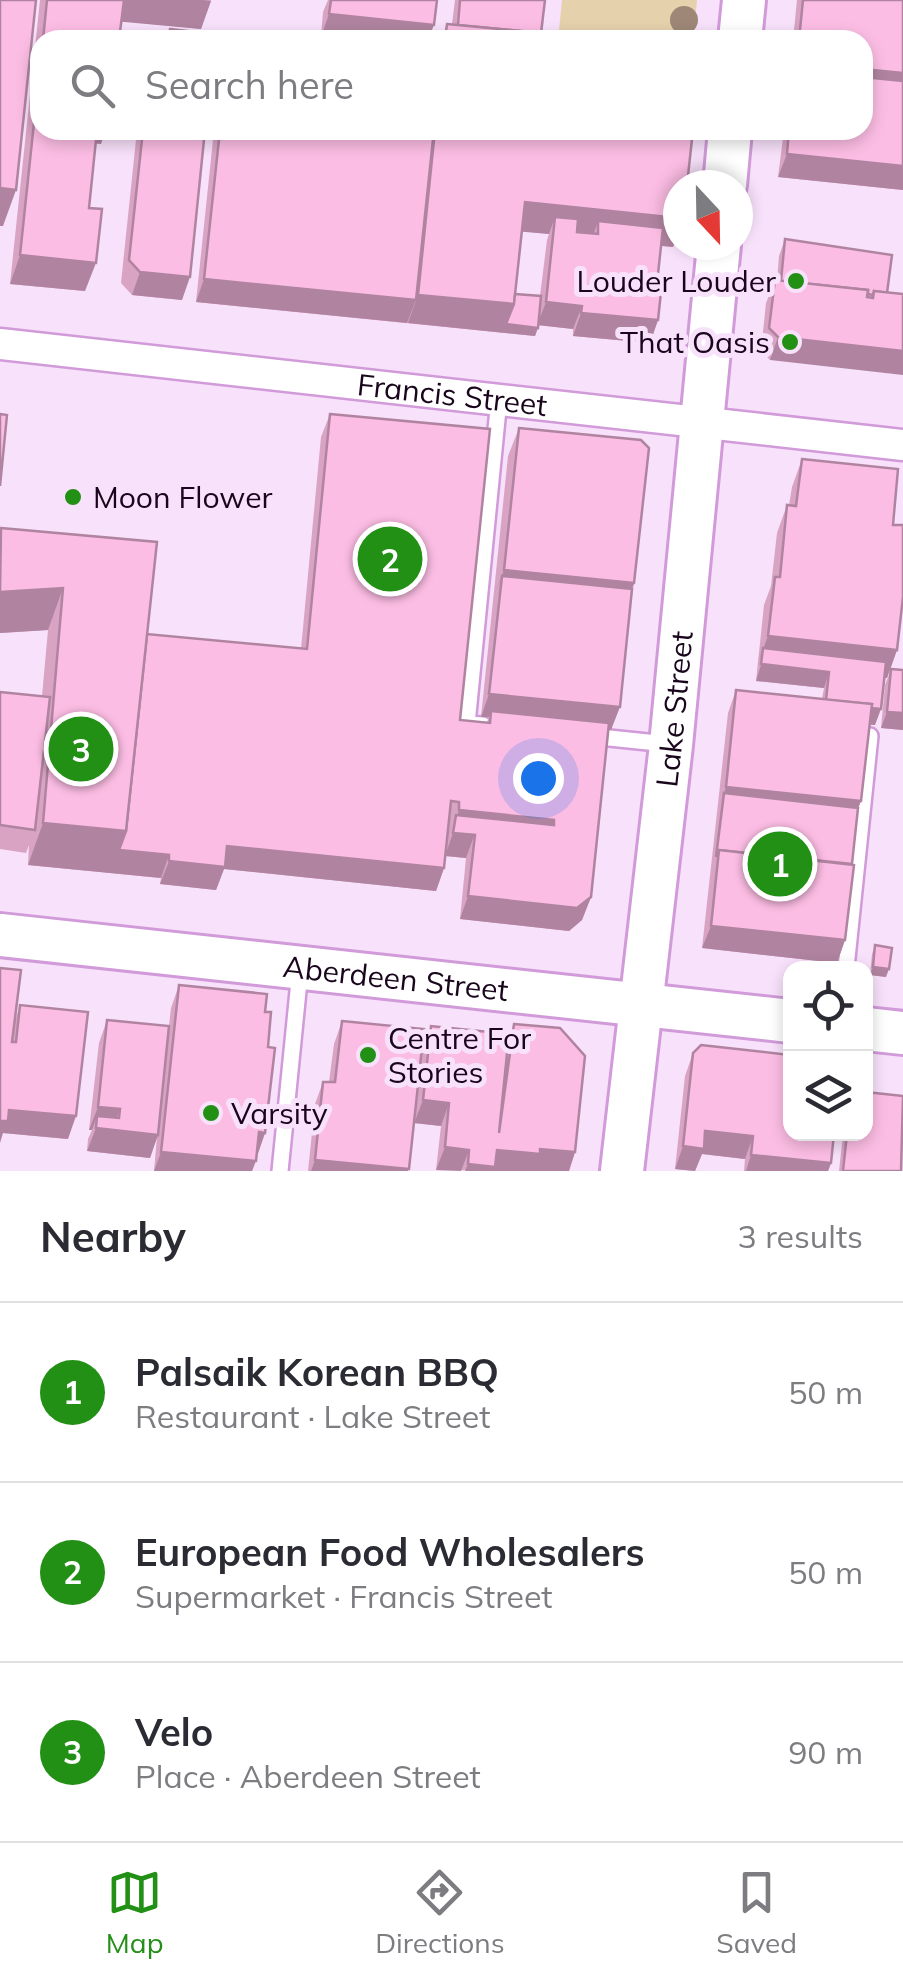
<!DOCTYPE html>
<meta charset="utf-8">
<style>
body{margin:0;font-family:Mulish,sans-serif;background:#f2f2f3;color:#2b2b33}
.controls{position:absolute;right:30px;bottom:30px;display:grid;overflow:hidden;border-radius:20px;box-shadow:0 5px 15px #0003}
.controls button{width:90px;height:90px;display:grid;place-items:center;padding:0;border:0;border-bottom:2px solid #e1e1e2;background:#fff;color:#2b2b33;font:50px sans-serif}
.compass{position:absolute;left:663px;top:170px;width:90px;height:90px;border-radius:50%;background:#fff;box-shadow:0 5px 15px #0003;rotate:158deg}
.you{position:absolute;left:538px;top:778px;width:35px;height:35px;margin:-25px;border:8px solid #fff;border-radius:50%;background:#1a73e8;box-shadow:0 0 0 15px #1a73e833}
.badge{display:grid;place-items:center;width:65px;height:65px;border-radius:50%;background:#228f15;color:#fff;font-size:32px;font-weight:700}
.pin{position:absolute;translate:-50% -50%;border:5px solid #fff;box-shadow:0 2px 10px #0006}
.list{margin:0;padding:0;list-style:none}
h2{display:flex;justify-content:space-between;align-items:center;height:130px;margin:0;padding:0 40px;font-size:42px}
h2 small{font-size:32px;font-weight:400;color:#7c7c81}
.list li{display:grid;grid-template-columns:65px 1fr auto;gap:30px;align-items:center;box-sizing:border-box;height:180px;padding:0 40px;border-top:2px solid #e1e1e2}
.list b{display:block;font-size:38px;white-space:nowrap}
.list p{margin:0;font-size:32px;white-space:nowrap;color:#7c7c81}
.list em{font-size:32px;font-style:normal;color:#7c7c81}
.icon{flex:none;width:55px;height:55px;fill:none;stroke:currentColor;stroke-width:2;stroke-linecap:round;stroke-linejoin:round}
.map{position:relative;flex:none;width:903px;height:1171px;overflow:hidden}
.search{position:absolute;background:#fff;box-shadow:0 5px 15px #0003;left:30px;right:30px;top:30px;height:110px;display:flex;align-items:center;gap:25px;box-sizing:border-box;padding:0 35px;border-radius:30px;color:#7c7c81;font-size:38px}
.sheet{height:670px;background:#fff}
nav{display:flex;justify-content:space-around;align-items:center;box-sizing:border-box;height:140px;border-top:2px solid #e1e1e2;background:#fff;font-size:28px;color:#7c7c81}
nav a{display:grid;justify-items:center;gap:5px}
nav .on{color:#228f15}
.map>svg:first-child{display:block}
</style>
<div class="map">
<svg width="903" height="1171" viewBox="0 0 903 1171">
<rect width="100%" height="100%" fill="#f8e1fb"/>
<path fill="#e6d1ad" d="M562,0H697L693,40H558Z"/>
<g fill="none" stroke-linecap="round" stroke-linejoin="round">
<defs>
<g id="lane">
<path d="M483,725L467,724L499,399"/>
<path d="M590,736L667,744"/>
<path d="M846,968L870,736"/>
<path d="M280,1171L300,971"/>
</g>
<g id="street">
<path id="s1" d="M0,344L903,445"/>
</g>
<g id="secondary">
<path d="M740,40L744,0"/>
<path d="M725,185L730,130"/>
<path id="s2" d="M0,935L790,1021"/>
<path d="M866,1029L903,1033"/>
<path id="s3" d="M622,1171L671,745L719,245"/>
</g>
</defs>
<use href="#lane" stroke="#d19ad9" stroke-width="20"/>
<use href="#street" stroke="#d19ad9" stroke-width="35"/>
<use href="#secondary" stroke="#d19ad9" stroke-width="48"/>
<use href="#lane" stroke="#fff" stroke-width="15"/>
<use href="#street" stroke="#fff" stroke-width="30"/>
<use href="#secondary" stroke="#fff" stroke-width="42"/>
</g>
<circle fill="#9e8777" cx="684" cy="20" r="14"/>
<g fill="#d9a3c4" fill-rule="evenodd">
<path d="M40,0H211L201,29L121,21L119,40H40V130L101,144L96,143L89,208L85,291L10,284Z"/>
<path d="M328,0H437L428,40H347L321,37L323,12Z"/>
<path d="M455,0H545L542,40H441L447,24H452Z"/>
<path d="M797,0H903V190L778,177L784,130H863V40H793Z"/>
<path d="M137,130H205L182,300L132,295L121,283Z"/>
<path d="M214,130H693L678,185V234L673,247L661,246L657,283L658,320L650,343L573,336V329L538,325L535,336L196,302ZM521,231L549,234L547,240L540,296L515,294Z"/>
<path d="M785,239L887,293L770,360L761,351L766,303L775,280L777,281L779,256Z"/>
<path d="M330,414L460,720L487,722L489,717H481L508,456L519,428L634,583L611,730H608L591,897L582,920L569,931L460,919L466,858L446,856L444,868L436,891L224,869L216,890L160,884L161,878L28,865L29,845L26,853L0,849V692L42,696L48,630L0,633V531L1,528L147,634L301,649L321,437Z"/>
<path d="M802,459L893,525L897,650L887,678H884L875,725H869L861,801L858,808L845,940L837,963L702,948L728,713L736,690L822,699L824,688L756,681L764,605L771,586L777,533L787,505H789L792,487Z"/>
<path d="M891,669L903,670V730L881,728L885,685Z"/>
<path d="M875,945L886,977L870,975L872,954Z"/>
<path d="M179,985L265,1012L268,1047L265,1133L252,1171H154L157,1137L150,1158L87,1151L88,1139L92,1130H89L99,1043L107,1020L169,1026L171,1008Z"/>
<path d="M20,1005L68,1139L3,1133L15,1021Z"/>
<path d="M342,1021L408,1171H308L315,1104L323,1082H329L334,1044Z"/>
<path d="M514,1024L575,1152L569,1171L436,1170L441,1126L414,1123L422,1049L431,1026L508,1040Z"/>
<path d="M693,1053L831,1163L828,1171H744L745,1159L702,1154L695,1171L675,1169L685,1076Z"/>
<path d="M843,1134H866L901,1171H839Z"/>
</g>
<g fill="#b084a0">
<path d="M122,0H203L211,1L201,29L114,21Z"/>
<path d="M329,14L434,25L428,40H347L321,37Z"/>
<path d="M863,69L903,73V97L863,93Z"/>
<path d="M93,130H106L101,144L89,143Z"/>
<path d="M787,154L903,166V190L778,177Z"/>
<path d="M0,188L16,190L3,226H0Z"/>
<path d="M525,202L678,218V234L673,247L596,239L598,221L592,239L553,234L555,217L549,234L514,231Z"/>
<path d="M20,255L96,263L85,291L10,284Z"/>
<path d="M140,272L190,277L182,300L132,295Z"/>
<path d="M204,279L416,300L407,323L196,302Z"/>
<path d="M418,295L514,304L538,328L535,336L408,323Z"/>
<path d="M546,302L582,306L573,329L537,325Z"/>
<path d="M581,313L658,320L650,343L573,336Z"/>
<path d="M778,337L903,351V375L770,360Z"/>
<path d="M504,570L634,583L624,612L502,576L493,598Z"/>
<path d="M63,588L48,630L0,633V592Z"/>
<path d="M768,636L897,650L887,678L829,672L824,688L756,681L761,665L763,648L757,665Z"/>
<path d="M489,694L620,707L611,730L491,718V711L489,717H481Z"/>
<path d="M826,703L881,709L875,725L820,719Z"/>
<path d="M887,712L903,713V730L881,728Z"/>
<path d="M726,787L861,801L852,824L724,793Z"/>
<path d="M459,810L554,820L546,843L474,836L466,858L445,856L453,833L455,821Z"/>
<path d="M43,823L126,831L169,855L161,878L28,865Z"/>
<path d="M227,846L444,868L436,891L224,869L216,890L160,884L169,861Z"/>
<path d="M468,896L591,897L582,920L569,931L460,919Z"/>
<path d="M711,926L845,940L837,963L702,948Z"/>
<path d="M873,967L889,969L886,977L870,975Z"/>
<path d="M423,1100L449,1103L441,1126L414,1123Z"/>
<path d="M98,1107L120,1109L112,1130L158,1135L150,1158L87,1151L96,1128L97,1116L92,1130H89Z"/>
<path d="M9,1110L76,1116L68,1139L3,1133L0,1143V1121Z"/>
<path d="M705,1131L753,1136L745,1159L702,1154L695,1171L675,1169L683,1146Z"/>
<path d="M259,1132L265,1133L257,1156Z"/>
<path d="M445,1147L469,1150L461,1171L436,1170Z"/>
<path d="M540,1149L575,1152L569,1171H465L468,1164L497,1150Z"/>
<path d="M161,1152L256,1161L252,1171H154Z"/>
<path d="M751,1155L831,1163L828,1171H746Z"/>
<path d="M315,1160L409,1169L408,1171H311Z"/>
</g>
<g fill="#fcbde4" stroke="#b084a0" stroke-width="2.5">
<path d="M0,0H36L16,190L0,188Z"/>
<path d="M47,0H124L119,40H43Z"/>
<path d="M331,0H437L434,25L329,14Z"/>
<path d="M460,0H545L541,33L458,25Z"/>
<path d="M803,0H903V73L863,69V40H799Z"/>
<path d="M447,24L543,33L542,40H445Z"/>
<path d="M170,29L216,34L215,40H168Z"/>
<path d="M40,66V130H97L89,208L102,209L96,263L20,255Z"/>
<path d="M863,77L903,81V166L787,154L789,130H863Z"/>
<path d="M143,130H205L190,277L140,272L129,260Z"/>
<path d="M220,130H434L416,300L204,279Z"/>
<path d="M435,130H693L687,185H678V218L525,202L514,304L418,295Z"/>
<path d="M555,217L578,219L577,232L598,234V221L663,228L657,283H662L658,320L581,313L582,306L546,302Z"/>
<path d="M785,239L892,255L887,293L874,291L873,295L868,294V290L781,281Z"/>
<path d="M775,280L868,290L867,297L873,298L874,291L903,294V351L778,337L769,328Z"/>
<path d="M515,294L541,296L538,328L506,324L514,304Z"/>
<path d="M0,414L7,415L0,486Z"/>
<path d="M330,414L490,429L460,720L490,723L491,711L609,723L591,897L577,908L468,896L475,835L453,833L456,815L554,825V820L459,810V802L451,801L444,868L227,846L225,867L169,861V855L119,850L126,831L147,634L307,649Z"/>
<path d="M519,428L641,440L649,448L634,583L504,570Z"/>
<path d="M802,459L898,469L893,525H903V597L897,650L768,636L775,577H780L787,505L796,506Z"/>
<path d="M1,528L157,542L126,831L43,823L63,588L0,592Z"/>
<path d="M502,576L632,589L620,707L489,694Z"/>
<path d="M763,648L886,662L881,709L871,708L872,704L826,700L829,672L761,664Z"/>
<path d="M891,669L903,670V713L887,712Z"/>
<path d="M736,690L872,704L861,801L726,787Z"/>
<path d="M0,692L50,697L35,830L0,825Z"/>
<path d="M724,793L858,808L852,864L719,850L716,857Z"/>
<path d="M719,850L854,865L845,940L711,926Z"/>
<path d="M875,945L892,948L889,969L873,967Z"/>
<path d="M0,968L21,970L12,1042H16L20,1005L88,1012L76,1116L9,1110L8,1121H0Z"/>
<path d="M179,985L267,994L265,1012H271L268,1047L275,1048L265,1133L259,1132L256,1161L161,1152Z"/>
<path d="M107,1020L169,1026L158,1135L96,1128L97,1116L119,1118L120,1109L98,1107Z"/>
<path d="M342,1021L424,1029L409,1169L315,1160L323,1082H335Z"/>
<path d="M514,1024L560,1028L585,1056L575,1152L540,1149V1154L497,1150L495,1167L468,1164L469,1150L445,1147L449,1103L423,1100L431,1026L509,1034L499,1133Z"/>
<path d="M701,1045L790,1055V1134H834L831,1163L751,1155L753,1136L705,1131L704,1149L683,1146L693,1053Z"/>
<path d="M866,1092L903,1096L901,1171H843L847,1134H866Z"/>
</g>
<g fill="#228f15" stroke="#f8e1fb" stroke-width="4">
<circle cx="796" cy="281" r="10"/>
<circle cx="790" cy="342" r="10"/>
<circle cx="73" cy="497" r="10"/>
<circle cx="368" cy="1055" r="10"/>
<circle cx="211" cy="1113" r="10"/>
</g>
<g text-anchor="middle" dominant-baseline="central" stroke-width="10" stroke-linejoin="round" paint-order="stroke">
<g font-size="30" fill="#19051c" stroke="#f8e1fb" text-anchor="start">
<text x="776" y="281" text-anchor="end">Louder Louder</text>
<text x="770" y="342" text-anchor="end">That Oasis</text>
<text x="93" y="497">Moon Flower</text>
<text x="388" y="1038">Centre For<tspan x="388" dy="34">Stories</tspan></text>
<text x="231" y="1113">Varsity</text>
</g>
<g font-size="30" fill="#19051c" stroke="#f8e1fb">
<text stroke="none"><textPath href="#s1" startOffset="455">Francis Street</textPath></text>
<text stroke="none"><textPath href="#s3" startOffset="465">Lake Street</textPath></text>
<text stroke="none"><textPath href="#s2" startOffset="398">Aberdeen Street</textPath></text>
</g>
</g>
</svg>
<div class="controls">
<button><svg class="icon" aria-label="locate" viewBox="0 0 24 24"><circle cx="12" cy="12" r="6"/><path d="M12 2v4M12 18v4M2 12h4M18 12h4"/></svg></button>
<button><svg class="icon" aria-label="layers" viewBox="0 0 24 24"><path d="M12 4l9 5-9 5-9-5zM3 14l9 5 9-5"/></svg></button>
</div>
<svg class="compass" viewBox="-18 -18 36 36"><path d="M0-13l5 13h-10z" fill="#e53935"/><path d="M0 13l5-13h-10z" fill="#7c7c81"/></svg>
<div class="you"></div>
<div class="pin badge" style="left:780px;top:864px">1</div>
<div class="pin badge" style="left:390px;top:559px">2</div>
<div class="pin badge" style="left:81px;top:749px">3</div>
<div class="search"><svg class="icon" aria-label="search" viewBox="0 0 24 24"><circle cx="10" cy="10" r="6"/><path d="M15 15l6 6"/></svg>Search here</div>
</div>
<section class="sheet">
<h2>Nearby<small>3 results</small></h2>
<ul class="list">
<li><span class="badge">1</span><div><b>Palsaik Korean BBQ</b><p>Restaurant · Lake Street</p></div><em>50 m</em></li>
<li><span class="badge">2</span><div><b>European Food Wholesalers</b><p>Supermarket · Francis Street</p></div><em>50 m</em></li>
<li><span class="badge">3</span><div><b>Velo</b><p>Place · Aberdeen Street</p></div><em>90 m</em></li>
</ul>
</section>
<nav>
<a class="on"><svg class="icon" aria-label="map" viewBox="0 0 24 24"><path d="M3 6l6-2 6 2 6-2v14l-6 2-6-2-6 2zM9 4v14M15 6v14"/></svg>Map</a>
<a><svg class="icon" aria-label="directions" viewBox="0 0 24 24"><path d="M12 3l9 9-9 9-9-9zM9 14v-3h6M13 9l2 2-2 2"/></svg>Directions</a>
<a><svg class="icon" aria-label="saved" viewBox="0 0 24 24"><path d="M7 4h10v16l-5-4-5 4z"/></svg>Saved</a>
</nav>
